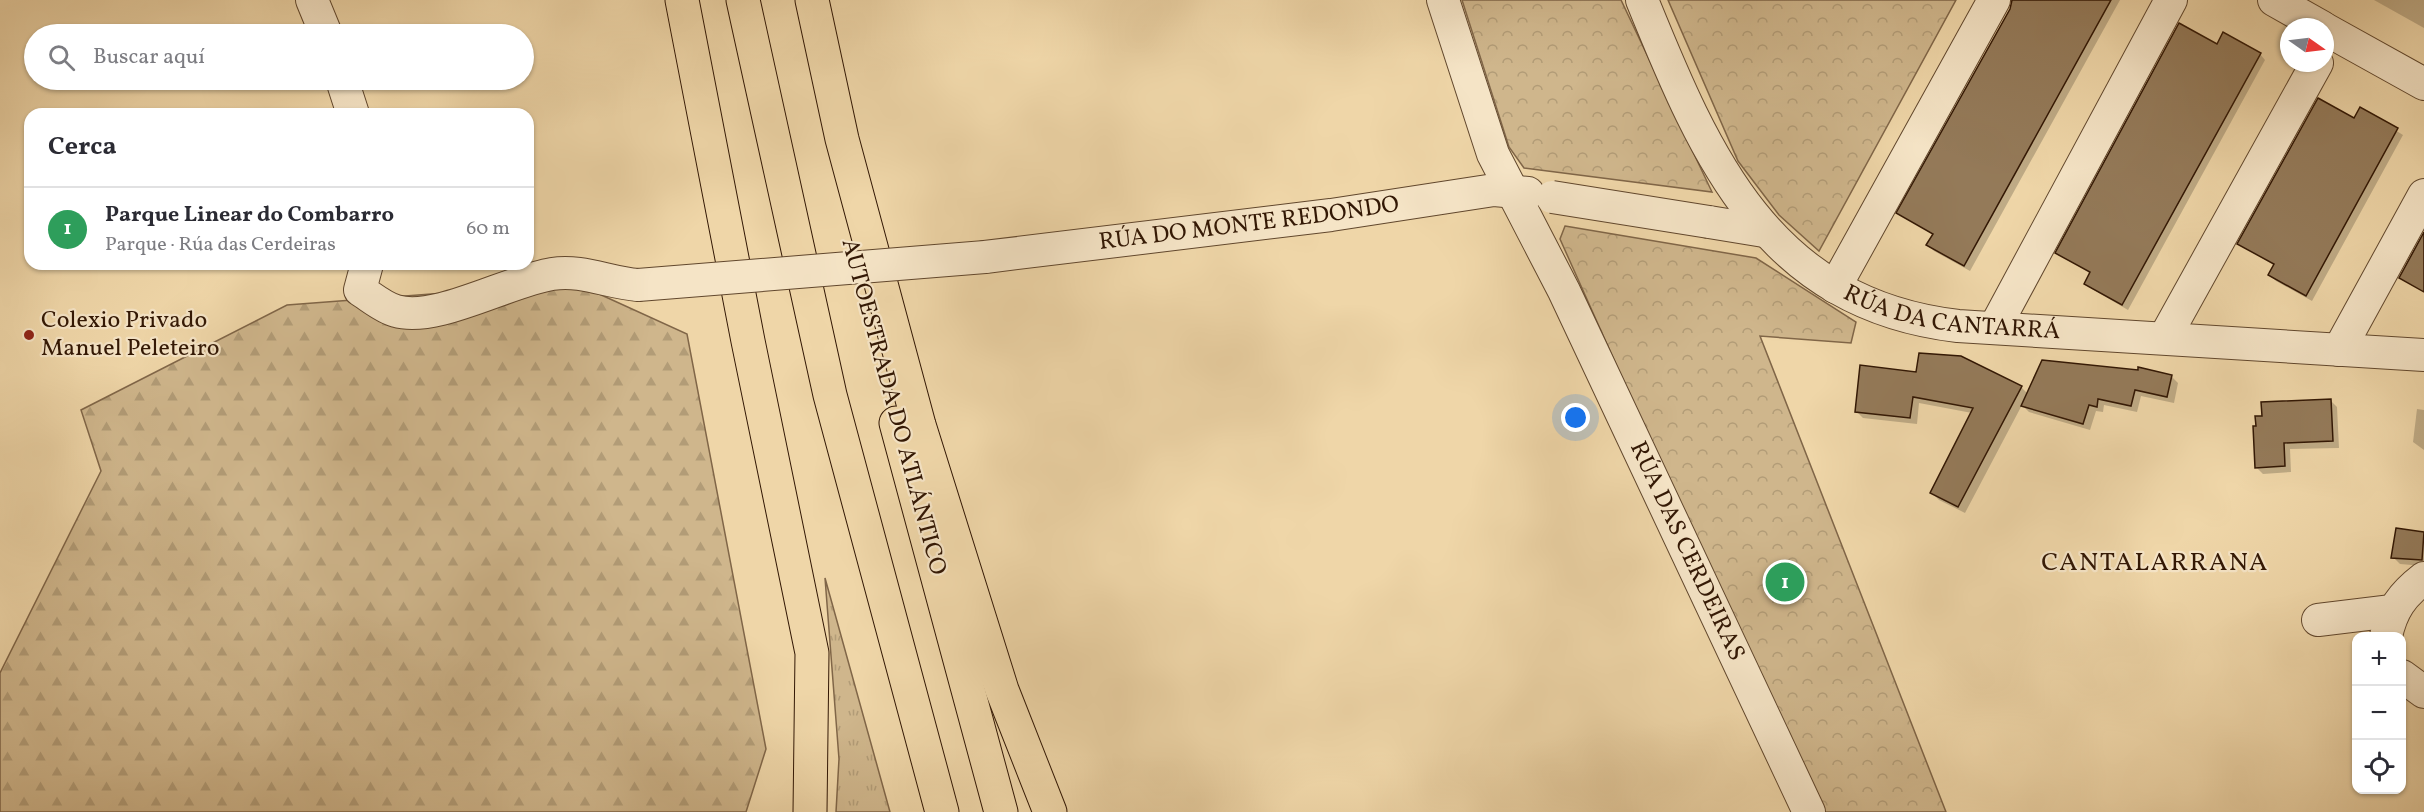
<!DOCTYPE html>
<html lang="es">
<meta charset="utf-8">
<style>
body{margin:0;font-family:Vollkorn,serif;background:#f2f2f3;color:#2b2b33}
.controls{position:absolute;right:18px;bottom:18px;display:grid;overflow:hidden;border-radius:12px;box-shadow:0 2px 4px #0004}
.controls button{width:54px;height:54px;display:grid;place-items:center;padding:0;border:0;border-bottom:2px solid #e1e1e2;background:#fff;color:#2b2b33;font:30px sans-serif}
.compass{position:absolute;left:2280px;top:18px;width:54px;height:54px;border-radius:50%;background:#fff;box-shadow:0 2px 4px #0004;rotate:104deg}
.you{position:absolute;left:1576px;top:418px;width:21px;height:21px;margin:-15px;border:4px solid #fff;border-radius:50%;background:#1a73e8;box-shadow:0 0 0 9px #1a73e833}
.badge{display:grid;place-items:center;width:39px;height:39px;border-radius:50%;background:#7c3aed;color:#fff;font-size:20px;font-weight:700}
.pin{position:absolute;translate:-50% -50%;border:3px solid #fff;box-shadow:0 2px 6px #0006}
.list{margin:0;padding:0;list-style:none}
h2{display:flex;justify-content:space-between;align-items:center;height:78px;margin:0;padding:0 24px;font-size:26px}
h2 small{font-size:20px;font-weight:400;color:#7c7c81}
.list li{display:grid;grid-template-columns:39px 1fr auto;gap:18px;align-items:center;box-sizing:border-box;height:84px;padding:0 24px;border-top:2px solid #e1e1e2}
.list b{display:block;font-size:22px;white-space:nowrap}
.list p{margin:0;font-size:20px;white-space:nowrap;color:#7c7c81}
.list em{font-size:20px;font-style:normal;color:#7c7c81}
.icon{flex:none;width:33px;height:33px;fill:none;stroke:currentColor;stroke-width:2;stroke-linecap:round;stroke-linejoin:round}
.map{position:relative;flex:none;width:2424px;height:812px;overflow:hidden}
.search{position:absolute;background:#fff;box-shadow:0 2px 4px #0004;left:24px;top:24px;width:510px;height:66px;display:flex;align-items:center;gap:15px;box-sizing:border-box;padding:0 21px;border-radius:33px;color:#7c7c81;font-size:22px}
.panel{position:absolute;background:#fff;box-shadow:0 2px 4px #0004;left:24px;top:108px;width:510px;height:162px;border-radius:18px}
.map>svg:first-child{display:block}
</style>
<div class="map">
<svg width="2424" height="812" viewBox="0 0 2424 812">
<defs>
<pattern id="grass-tufts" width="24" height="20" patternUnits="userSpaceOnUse" patternTransform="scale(1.5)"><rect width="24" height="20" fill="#cfb68c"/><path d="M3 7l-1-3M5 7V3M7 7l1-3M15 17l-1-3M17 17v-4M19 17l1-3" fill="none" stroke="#b29c77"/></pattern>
<pattern id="forest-firs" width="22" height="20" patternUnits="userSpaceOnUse" patternTransform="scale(1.5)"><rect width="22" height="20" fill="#cfb68c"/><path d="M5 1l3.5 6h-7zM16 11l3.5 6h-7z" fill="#b29c77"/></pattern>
<pattern id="park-crowns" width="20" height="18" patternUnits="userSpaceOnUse" patternTransform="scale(1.5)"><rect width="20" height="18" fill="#cfb68c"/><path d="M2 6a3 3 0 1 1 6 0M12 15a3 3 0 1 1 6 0" fill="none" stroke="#b29c77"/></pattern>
</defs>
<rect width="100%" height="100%" fill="#efd6a8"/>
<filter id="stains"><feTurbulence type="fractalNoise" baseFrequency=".00333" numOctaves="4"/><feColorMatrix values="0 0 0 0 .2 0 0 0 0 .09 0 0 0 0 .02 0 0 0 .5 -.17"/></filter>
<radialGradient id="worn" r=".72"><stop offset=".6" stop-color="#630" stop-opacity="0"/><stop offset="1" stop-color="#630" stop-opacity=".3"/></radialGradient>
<path fill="url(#grass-tufts)" stroke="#806648" stroke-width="1.5" d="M825,578L890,812H836L839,759Z"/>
<path fill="url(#forest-firs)" stroke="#806648" stroke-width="1.5" d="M575,283L687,334L766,749L746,812H0V673L101,471L81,410L287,305Z"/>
<g fill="url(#park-crowns)" stroke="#806648" stroke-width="1.5">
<path d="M1462,0H1621L1712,192L1524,168L1509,147Z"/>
<path d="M1668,0H1956L1819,251L1779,215L1738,161Z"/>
<path d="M1565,226L1756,258L1856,322L1851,343L1760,336L1946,812H1816L1560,239Z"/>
</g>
<g fill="#0003">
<path d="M2012,0H2120L1970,271L1934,251L1928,245L1934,235L1898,213L2011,9Z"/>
<path d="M2374,0H2424V28Z"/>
<path d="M2217,46L2260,54L2265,60L2128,310L2092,289L2086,283L2091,274L2057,253Z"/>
<path d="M2361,109L2403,135L2312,301L2276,281L2270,275L2275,266L2239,244L2355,120Z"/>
<path d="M1961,358L2022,388L2028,394L2171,376L2178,383L2174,403L2141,396L2137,412L2104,405L2103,412L2096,411L2090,430L2029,412L2022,405L1965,513L1939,500L1932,493L1972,413L1919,403L1917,424L1863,418L1856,411L1917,374Z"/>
<path d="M2330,400L2337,407L2339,448L2290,449L2291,472L2263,474L2256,467Z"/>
<path d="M2417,409L2424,410V450L2413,442Z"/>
<path d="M2397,530L2424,534V566L2400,564L2393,557Z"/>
</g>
<g fill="#947a59" stroke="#321704" stroke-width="1.5">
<path d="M2012,0H2111L1964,266L1926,245L1933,234L1896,213L2010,9Z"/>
<path d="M2179,23L2217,44L2223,32L2261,53L2122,305L2084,284L2090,272L2055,253Z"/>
<path d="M2318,98L2354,118L2360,107L2398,128L2306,296L2268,275L2274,264L2237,244Z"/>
<path d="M2424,232V292L2399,278Z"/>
<path d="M1919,353L1961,356L2022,386L1958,507L1930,493L1973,408L1913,397L1910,418L1855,412L1860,365L1916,372Z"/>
<path d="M2042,360L2138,370V367L2172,375L2167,397L2135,390L2131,406L2098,399L2097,407L2089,405L2083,424L2021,406Z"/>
<path d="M2331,399L2333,441L2284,443L2285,466L2255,468L2253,426H2256L2255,416H2262L2261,402Z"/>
<path d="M2396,528L2424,532L2422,560L2391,558Z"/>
</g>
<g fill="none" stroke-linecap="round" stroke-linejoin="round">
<defs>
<g id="minor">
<path d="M312,0L326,34"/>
<path id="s1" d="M1443,0L1493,154L1564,291L1809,812"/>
<path id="s2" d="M1642,0C1706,158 1768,304 1958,326L2424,355"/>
<path d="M2274,0L2322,27"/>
<path d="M2325,29L2424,84"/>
<path d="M342,80L353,114"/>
<path d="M1709,222L1764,231"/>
<path id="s3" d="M985,257L1331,215L1494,190L1528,193"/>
<path d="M367,264L360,290C371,297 384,308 396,311C436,323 508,281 552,274C582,269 609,283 638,285"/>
<path d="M1835,287L1994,0"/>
<path d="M1995,327L2171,0"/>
<path d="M2165,337L2317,63"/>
<path d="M2339,350L2424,195"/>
<path d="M2318,620L2392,611"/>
<path d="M2386,636C2392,609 2402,595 2424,578"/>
<path d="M2402,676L2424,692"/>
</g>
<g id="motorway">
<path d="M682,0L748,341L812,653L810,812"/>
<path d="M743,0L830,395L942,812"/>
<path d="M812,0L842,139L919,425L1002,690L1050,812"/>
<path d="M896,423L1001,812"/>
</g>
</defs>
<use href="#minor" stroke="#61472d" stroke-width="34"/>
<use href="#motorway" stroke="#321704" stroke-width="35"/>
<use href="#minor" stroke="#f5e4c6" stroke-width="32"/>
<use href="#motorway" stroke="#efd6a8" stroke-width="33"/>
<defs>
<g id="minor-bridge">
<path d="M1552,197L1709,222"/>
<path d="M638,285L985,257"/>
</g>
</defs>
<use href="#minor-bridge" stroke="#61472d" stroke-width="34" stroke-linecap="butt"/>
<use href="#minor-bridge" stroke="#f5e4c6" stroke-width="32"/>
</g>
<circle fill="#8f2418" stroke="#f5e4c6" stroke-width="2" cx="29" cy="335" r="6"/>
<g text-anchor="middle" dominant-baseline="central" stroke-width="4.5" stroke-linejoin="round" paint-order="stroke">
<g font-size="24" fill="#321704" stroke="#f5e4c6">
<text stroke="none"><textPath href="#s3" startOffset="266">RÚA DO MONTE REDONDO</textPath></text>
<text stroke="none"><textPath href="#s2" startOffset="474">RÚA DA CANTARRÁ</textPath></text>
<text transform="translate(893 407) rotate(75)">AUTOESTRADA DO ATLÁNTICO</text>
<text stroke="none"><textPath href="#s1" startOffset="604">RÚA DAS CERDEIRAS</textPath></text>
</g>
<g font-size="24" fill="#321704" stroke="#f5e4c6" text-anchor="start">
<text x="41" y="321">Colexio Privado<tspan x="41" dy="28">Manuel Peleteiro</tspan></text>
</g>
<g font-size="26" letter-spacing="1.5" fill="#321704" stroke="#f5e4c6">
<text x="2155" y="563">CANTALARRANA</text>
</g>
</g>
<rect width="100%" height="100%" filter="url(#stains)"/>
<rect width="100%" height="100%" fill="url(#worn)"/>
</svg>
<div class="controls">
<button>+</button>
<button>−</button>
<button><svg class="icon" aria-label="locate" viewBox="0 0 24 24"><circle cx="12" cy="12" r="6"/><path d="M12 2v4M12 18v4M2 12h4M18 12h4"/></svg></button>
</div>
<svg class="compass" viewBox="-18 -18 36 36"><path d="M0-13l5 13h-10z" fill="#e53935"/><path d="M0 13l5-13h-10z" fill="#7c7c81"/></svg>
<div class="you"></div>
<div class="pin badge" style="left:1785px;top:582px;background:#2e9e5b">1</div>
<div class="search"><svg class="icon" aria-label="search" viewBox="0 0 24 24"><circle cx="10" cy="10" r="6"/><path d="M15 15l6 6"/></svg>Buscar aquí</div>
<section class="panel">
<h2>Cerca<small></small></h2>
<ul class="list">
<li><span class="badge" style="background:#2e9e5b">1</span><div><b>Parque Linear do Combarro</b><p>Parque · Rúa das Cerdeiras</p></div><em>60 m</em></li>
</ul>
</section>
</div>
